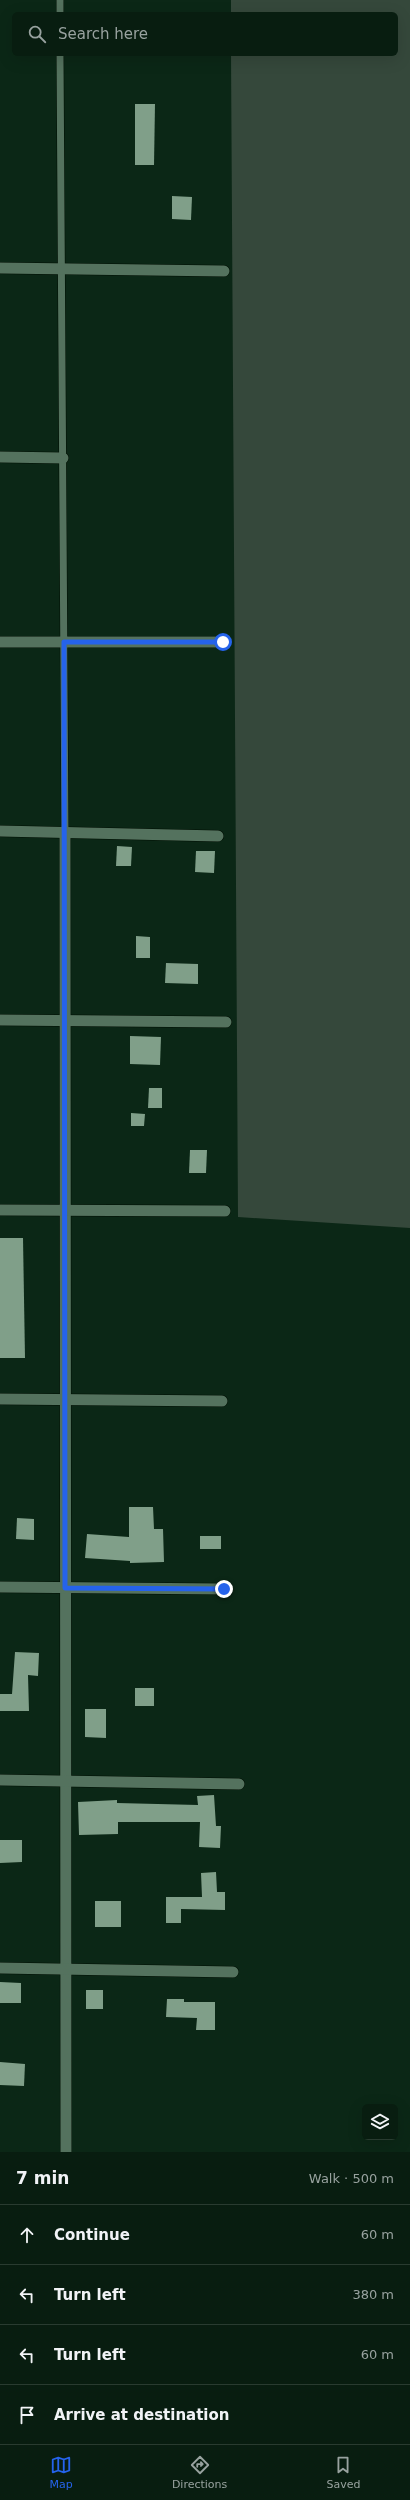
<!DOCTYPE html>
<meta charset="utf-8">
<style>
body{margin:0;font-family:"DejaVu Sans",sans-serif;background:#112619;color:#f1f3f6}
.controls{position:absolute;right:12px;bottom:12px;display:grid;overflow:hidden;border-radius:6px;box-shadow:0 4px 16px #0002}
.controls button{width:36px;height:36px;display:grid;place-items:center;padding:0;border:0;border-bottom:1px solid #293b30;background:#081d10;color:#f1f3f6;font:20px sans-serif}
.stop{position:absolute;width:12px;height:12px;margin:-9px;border:3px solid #2563eb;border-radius:50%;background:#fff}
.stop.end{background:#2563eb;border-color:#fff;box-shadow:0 1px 4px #0008}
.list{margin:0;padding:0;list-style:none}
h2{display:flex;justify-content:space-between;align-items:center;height:52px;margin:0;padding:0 16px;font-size:17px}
h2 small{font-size:13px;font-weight:400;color:#98a29f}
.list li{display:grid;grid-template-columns:26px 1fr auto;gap:12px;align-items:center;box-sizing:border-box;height:60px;padding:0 16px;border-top:1px solid #293b30}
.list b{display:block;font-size:15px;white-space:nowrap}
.list em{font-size:13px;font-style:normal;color:#98a29f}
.icon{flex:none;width:22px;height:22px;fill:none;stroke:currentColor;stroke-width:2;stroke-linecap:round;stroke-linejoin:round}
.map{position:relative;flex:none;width:410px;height:2152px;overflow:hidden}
.search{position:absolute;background:#081d10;box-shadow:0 4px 16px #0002;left:12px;right:12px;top:12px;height:44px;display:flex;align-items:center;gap:10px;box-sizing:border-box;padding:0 14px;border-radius:6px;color:#98a29f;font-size:15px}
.sheet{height:292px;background:#081d10}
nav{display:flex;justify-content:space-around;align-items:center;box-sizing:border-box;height:56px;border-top:1px solid #293b30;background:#081d10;font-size:11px;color:#98a29f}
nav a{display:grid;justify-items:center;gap:2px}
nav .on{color:#2563eb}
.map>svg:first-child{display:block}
</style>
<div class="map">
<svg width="410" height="2152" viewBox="0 0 410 2152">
<rect width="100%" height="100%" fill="#0b2716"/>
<path fill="#35483b" d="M231,0H410V1228L238,1217L231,54H396V14H231Z"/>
<g fill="#809f89">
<path d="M135,104H155L154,165H135Z"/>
<path d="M172,196L192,197L191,220L172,219Z"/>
<path d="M117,846L132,847L131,866H116Z"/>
<path d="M196,851H215L214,873L195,872Z"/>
<path d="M136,936L150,937V958H136Z"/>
<path d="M166,963L198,964V984L165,983Z"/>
<path d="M130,1036L161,1037L160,1065L130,1064Z"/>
<path d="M149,1088H162V1108H148Z"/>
<path d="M131,1113L145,1114L144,1126H131Z"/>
<path d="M190,1150H207L206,1173H189Z"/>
<path d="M0,1238H23L25,1358H0Z"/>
<path d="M129,1507H153L154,1529H163L164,1562L130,1563V1561L85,1558L87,1534L129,1537Z"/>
<path d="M17,1518L34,1519V1540L16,1539Z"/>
<rect x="200" y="1536" width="21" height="13"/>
<path d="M15,1652L39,1653L38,1676L28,1675L29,1711H0V1694H12Z"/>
<rect x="135" y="1688" width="19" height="18"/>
<path d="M85,1709H106V1738L85,1737Z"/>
<path d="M214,1795L216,1826H221L220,1848L199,1847L200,1822H118V1834L79,1835L78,1802L117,1800V1803L198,1805L197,1796Z"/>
<path d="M0,1840H22V1862L0,1863Z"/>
<path d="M216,1872L217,1892H225V1910L181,1909V1923H166V1897H202L201,1873Z"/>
<rect x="95" y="1901" width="26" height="26"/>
<path d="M0,1982L21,1983V2003H0Z"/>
<rect x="86" y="1990" width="17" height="19"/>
<path d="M167,1999H184V2002H215V2030H196L197,2018L166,2017Z"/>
<path d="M0,2062L25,2064L24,2086L0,2085Z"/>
</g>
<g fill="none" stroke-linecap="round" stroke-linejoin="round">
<defs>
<g id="service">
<path d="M60,0V14"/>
<path d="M60,54L65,833"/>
</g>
<g id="minor">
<path d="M0,268L224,271"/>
<path d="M0,457L63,458"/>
<path d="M0,642H223"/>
<path d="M0,831L218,836"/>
<path d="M65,833L66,2152"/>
<path d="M0,1020L226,1022"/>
<path d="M0,1210L225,1211"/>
<path d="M0,1399L222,1401"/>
<path d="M0,1587L224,1589"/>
<path d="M0,1780L239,1784"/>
<path d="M0,1968L233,1972"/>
</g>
</defs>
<use href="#service" stroke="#000f03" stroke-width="8"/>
<use href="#minor" stroke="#000f03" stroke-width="12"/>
<use href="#service" stroke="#54725e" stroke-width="7"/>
<use href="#minor" stroke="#54725e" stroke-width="11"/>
</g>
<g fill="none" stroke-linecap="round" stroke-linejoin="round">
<path stroke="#2563eb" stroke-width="5" d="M223,642H64L65,1588L224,1589"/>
</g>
</svg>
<div class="controls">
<button><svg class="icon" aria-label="layers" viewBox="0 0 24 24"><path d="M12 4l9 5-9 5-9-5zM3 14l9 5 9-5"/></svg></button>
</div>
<div class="stop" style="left:223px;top:642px"></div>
<div class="stop end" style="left:224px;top:1589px"></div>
<div class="search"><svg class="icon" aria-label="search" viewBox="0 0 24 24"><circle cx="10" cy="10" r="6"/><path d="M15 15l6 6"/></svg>Search here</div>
</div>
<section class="sheet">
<h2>7 min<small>Walk · 500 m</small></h2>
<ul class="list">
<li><svg class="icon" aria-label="ahead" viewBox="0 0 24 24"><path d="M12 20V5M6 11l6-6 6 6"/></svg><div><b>Continue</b></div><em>60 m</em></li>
<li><svg class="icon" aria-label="left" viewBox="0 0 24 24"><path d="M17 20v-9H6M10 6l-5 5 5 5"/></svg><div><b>Turn left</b></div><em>380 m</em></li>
<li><svg class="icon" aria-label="left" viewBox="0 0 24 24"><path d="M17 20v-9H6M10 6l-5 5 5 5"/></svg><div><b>Turn left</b></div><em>60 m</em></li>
<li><svg class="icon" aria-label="arrive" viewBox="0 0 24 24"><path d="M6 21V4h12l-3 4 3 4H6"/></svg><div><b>Arrive at destination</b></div></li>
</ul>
</section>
<nav>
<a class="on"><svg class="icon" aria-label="map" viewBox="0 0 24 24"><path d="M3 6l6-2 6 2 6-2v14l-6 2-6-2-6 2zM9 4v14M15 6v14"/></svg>Map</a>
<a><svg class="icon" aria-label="directions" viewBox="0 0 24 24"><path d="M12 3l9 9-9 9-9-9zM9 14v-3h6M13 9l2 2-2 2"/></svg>Directions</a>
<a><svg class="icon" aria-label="saved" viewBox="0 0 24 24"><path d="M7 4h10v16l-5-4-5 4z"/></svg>Saved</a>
</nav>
